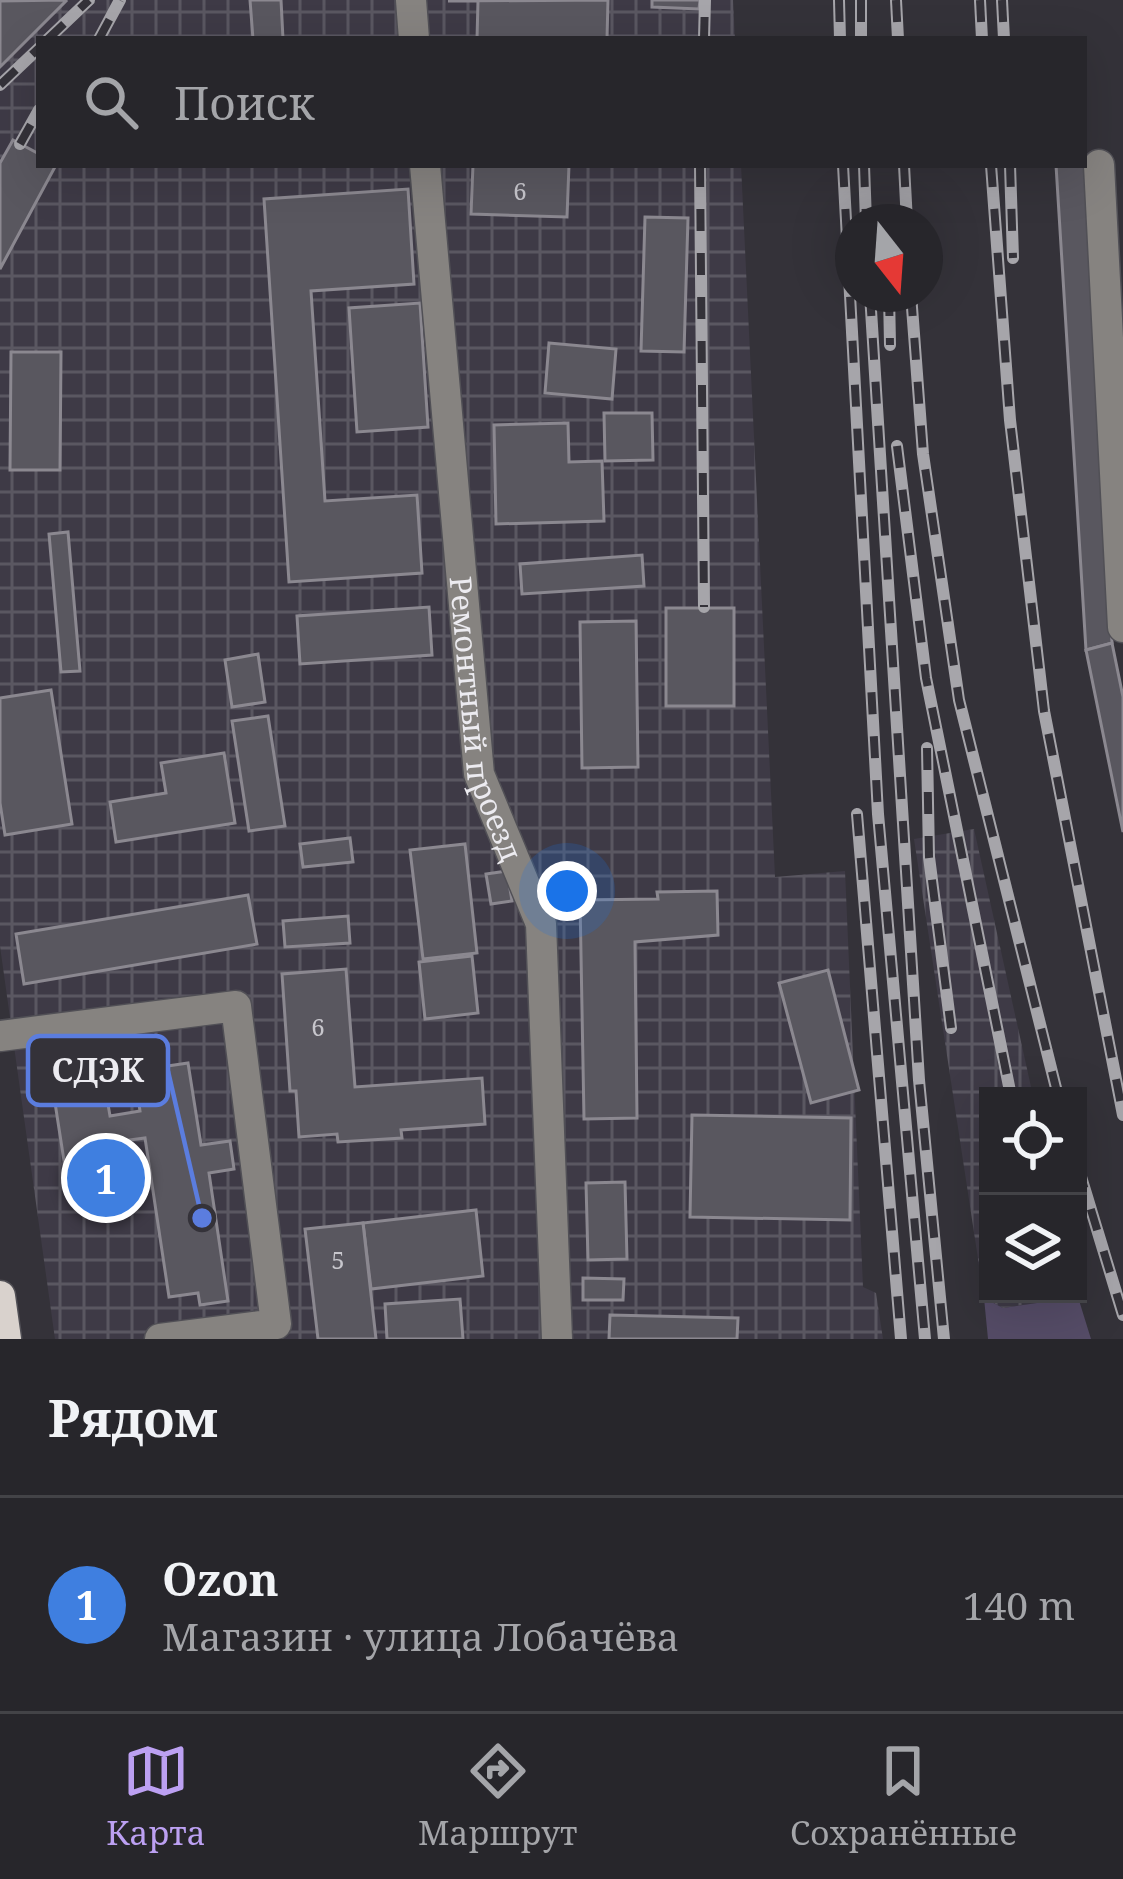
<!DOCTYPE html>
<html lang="ru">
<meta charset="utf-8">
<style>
body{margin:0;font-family:"Noto Serif",serif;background:#2f2e33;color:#f1f3f6}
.controls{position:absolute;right:36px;bottom:36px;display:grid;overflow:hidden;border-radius:0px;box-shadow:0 12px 48px #0002}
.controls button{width:108px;height:108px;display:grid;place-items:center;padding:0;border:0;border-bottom:3px solid #434347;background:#27262b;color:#f1f3f6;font:60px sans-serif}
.compass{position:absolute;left:835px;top:204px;width:108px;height:108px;border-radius:50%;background:#27262b;box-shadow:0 12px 48px #0002;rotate:163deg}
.you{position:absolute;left:567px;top:891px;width:42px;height:42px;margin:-30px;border:9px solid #fff;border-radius:50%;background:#1a73e8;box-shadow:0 0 0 18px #1a73e833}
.badge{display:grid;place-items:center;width:78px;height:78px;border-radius:50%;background:#bca0f2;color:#fff;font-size:39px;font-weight:700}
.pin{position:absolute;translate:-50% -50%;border:6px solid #fff;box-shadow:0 3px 12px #0006}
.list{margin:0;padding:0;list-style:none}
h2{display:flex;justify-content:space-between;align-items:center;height:156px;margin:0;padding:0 48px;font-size:51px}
h2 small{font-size:39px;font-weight:400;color:#a4a5a9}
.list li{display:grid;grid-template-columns:78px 1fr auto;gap:36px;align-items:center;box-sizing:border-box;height:216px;padding:0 48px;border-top:3px solid #434347}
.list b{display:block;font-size:45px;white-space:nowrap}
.list p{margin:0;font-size:39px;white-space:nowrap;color:#a4a5a9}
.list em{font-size:39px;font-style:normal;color:#a4a5a9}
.icon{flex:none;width:66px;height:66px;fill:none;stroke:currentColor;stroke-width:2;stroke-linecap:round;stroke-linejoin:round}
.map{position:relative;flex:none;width:1123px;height:1339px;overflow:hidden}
.search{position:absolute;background:#27262b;box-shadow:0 12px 48px #0002;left:36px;right:36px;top:36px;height:132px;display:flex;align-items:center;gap:30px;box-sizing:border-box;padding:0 42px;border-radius:0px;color:#a4a5a9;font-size:45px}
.sheet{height:372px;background:#27262b}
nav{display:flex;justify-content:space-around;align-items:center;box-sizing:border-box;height:168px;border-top:3px solid #434347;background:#27262b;font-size:33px;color:#a4a5a9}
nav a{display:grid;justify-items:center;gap:6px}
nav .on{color:#bca0f2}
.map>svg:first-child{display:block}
</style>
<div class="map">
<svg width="1123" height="1339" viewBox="0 0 1123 1339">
<defs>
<pattern id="industrial-grid" width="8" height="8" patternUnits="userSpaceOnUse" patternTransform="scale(3)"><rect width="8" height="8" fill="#3e3a46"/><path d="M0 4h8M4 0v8" fill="none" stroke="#5a5761"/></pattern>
</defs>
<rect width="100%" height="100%" fill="#343239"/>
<g fill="url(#industrial-grid)">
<path d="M0,0H733L735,39H39V165H741L775,877L845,871L863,1287L876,1293L883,1339H55L0,946Z"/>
<path d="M974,829L1033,1096H988V1294H1077L1078,1297L1003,1308L984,1298L914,839Z"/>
</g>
<path fill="#554c67" d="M1078,1297L1091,1339H988L984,1298L1003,1308Z"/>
<g fill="#59575f" stroke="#8b8890" stroke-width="3">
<path d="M65,0L66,1L0,67V1Z"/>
<path d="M250,0H281L283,39H253Z"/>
<path d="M608,0L607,39H477L478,1H448Z"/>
<path d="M652,0H700L699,9L652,7Z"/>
<path d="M13,140L39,154V165H56L0,269V163Z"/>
<path d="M1088,157L1112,643L1086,650L1056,165H1084V158Z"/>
<path d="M473,165H569L567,217L471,214Z"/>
<path d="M408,189L414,284L311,291L325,501L417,495L422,573L289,582L264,199Z"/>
<path d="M645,217L688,218L684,352L641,351Z"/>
<path d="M420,303L428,427L357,432L349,308Z"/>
<path d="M549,343L616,349L612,399L545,393Z"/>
<path d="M11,352H61L60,470H10Z"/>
<path d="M604,413H652L653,460L605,461Z"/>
<path d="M568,423L569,462L602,461L604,521L496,524L494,425Z"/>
<path d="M68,532L80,671L61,672L49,534Z"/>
<path d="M642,555L644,586L522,594L520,564Z"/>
<path d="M429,607L432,655L300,664L297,616Z"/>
<rect x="666" y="608" width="68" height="98"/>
<path d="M636,621L638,767L582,768L580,622Z"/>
<path d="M1112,643L1123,697V832L1086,650Z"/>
<path d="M258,654L265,702L232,707L225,660Z"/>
<path d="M51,690L72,824L5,835L0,803V698Z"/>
<path d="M268,716L285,826L249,831L232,721Z"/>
<path d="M224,753L235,823L116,842L110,802L166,793L161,763Z"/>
<path d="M350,838L353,862L303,867L300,844Z"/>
<path d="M465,844L477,953L423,959L410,850Z"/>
<path d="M507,871L512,901L491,904L486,874Z"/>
<path d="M717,891L718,935L635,942L637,1118L584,1119L580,900L658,899L657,892Z"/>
<path d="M248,895L257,944L24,984L16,934Z"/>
<path d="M348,916L350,943L285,947L283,921Z"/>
<path d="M472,956L478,1013L425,1019L419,962Z"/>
<path d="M346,969L355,1087L482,1078L485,1124L401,1130L402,1138L338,1142L337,1134L299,1137L296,1091H290L282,974Z"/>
<path d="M828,970L859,1090L811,1103L779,983Z"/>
<path d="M188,1063L201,1145L230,1141L234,1169L209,1173L228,1301L200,1305L198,1293L169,1297L145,1138L114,1142L121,1185L69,1193L51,1077L102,1069L110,1116L140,1111L134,1071Z"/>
<path d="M692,1115L851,1118L850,1220L690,1217Z"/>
<path d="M625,1182L627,1259L588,1260L586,1183Z"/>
<path d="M476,1210L483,1276L371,1289L363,1223Z"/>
<path d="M363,1223L376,1339H318L305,1229Z"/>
<path d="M583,1278L624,1279L623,1300H583Z"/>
<path d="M460,1299L463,1339H387L385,1304Z"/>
<path d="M610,1315L738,1318L737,1339H609Z"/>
</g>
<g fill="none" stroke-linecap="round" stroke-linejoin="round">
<defs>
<g id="minor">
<path d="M411,0L414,39"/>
<path id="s1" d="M425,165L479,774L541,924L557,1339"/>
<path d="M1099,165L1123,627"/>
<path d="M0,1036L236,1006L276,1324L160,1339"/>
</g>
<path id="major" d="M0,1296L6,1339"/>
</defs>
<use href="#minor" stroke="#515056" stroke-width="33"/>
<use href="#major" stroke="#515056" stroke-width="33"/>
<use href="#minor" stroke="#868380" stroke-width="30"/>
<use href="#major" stroke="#d9d2cd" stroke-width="30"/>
<defs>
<g id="rail">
<path d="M839,0L840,39"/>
<path d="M861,0V39"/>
<path d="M896,0L898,39"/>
<path d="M980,0L982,39"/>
<path d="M1002,0L1004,39"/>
<path d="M48,39L89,0"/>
<path d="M99,39L120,0"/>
<path d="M704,39L705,0"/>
<path d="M0,85L39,48"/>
<path d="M20,144L39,110"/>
<path d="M700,165L704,607"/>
<path d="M843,165L878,814L925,1339"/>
<path d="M864,165L866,222"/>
<path d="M904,165L907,222"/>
<path d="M991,165L1010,420L1044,711L1123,1115"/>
<path d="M1010,165L1013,258"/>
<path d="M870,294L919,1080L944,1339"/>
<path d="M889,294L890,345"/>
<path d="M911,294L923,454L959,700L1058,1096"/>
<path d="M897,446L926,678L1011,1096"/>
<path d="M927,748L929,857L951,1028"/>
<path d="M857,814L901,1339"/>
<path d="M1078,1167L1123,1315"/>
</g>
</defs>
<use href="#rail" stroke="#a6a5aa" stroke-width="12"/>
<use href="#rail" stroke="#343239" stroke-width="8" stroke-dasharray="22" stroke-linecap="butt"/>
</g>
<g text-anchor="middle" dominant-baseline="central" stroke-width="9" stroke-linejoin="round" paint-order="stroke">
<g font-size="24" fill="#c7c6cc">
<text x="520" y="190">6</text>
<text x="318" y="1026">6</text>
<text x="338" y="1259">5</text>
</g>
<g font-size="30" fill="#ecebf0" stroke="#343239">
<text stroke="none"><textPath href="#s1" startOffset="558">Ремонтный проезд</textPath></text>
</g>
</g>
<path fill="none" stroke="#5b7ddf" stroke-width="4.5" d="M202 1218L168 1071"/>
<circle fill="#5b7ddf" stroke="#343239" stroke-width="4.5" cx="202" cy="1218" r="12"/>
<rect fill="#343239" stroke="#5b7ddf" stroke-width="4.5" x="28" y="1036" width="140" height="69" rx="12"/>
<g font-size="33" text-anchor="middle" font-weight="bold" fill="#ecebf0">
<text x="98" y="1082">СДЭК</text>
</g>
</svg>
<div class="controls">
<button><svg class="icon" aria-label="locate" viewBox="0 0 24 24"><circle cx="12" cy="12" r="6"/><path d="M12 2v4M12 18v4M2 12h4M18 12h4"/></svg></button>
<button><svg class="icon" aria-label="layers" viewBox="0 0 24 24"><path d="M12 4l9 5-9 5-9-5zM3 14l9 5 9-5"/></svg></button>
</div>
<svg class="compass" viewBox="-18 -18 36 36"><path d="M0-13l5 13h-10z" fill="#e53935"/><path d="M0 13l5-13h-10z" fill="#a4a5a9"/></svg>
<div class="you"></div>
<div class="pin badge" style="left:106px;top:1178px;background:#3f7fe0">1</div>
<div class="search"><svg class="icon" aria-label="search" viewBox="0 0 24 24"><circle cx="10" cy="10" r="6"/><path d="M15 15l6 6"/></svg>Поиск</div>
</div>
<section class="sheet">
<h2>Рядом<small></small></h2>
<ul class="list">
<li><span class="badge" style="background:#3f7fe0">1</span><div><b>Ozon</b><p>Магазин · улица Лобачёва</p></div><em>140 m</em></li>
</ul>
</section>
<nav>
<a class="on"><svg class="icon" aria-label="map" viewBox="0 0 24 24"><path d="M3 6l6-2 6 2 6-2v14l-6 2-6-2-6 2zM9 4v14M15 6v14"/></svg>Карта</a>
<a><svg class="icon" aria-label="directions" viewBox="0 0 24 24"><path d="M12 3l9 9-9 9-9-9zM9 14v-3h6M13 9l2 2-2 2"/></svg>Маршрут</a>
<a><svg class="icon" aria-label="saved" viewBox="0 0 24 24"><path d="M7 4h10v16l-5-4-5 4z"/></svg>Сохранённые</a>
</nav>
